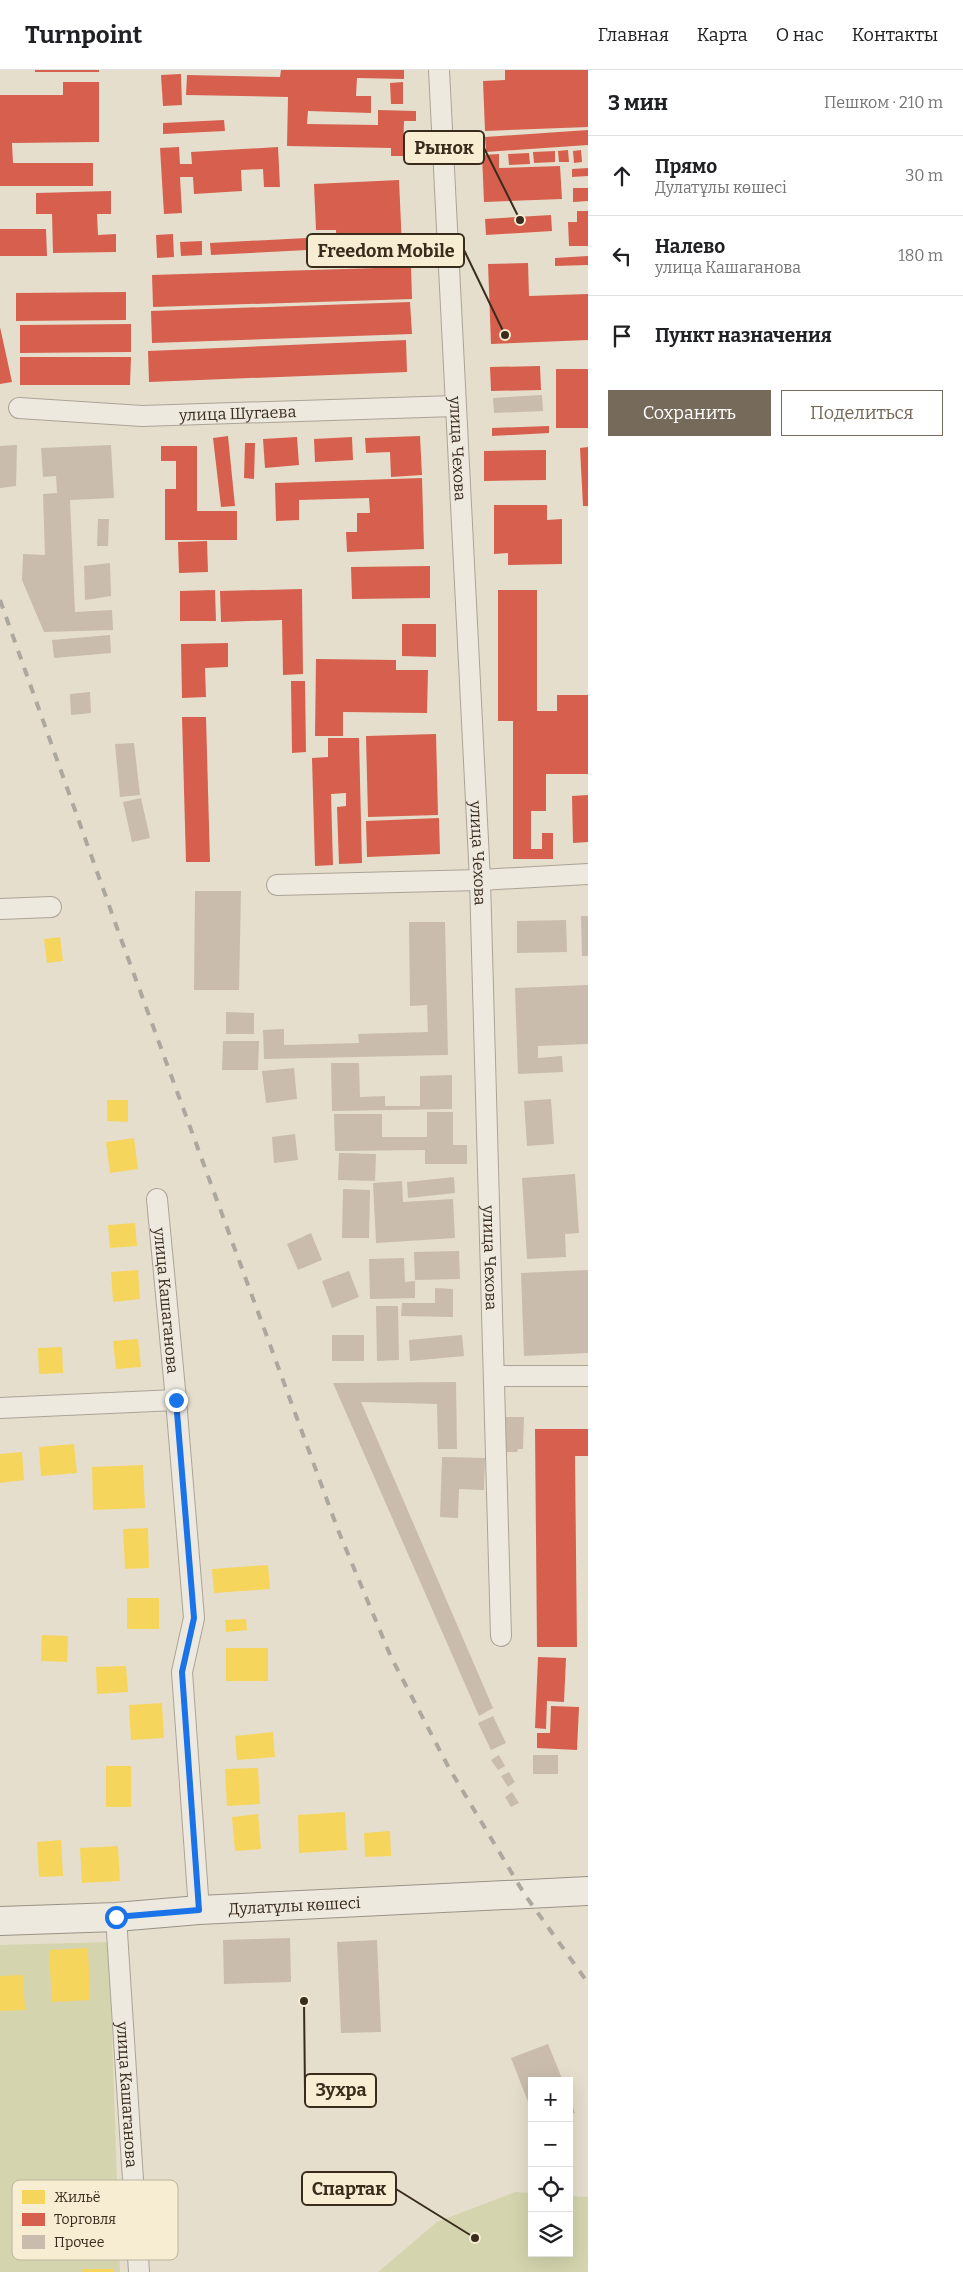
<!DOCTYPE html>
<html lang="ru">
<meta charset="utf-8">
<style>
body{margin:0;font-family:Bitter,serif;background:#f6f6f6;color:#202124}
.controls{position:absolute;right:15px;bottom:15px;display:grid;overflow:hidden;border-radius:0px;box-shadow:0 5px 20px #0002}
.controls button{width:45px;height:45px;display:grid;place-items:center;padding:0;border:0;border-bottom:1px solid #e0e0e0;background:#fff;color:#202124;font:25px sans-serif}
.stop{position:absolute;width:15px;height:15px;margin:-11px;border:4px solid #1a73e8;border-radius:50%;background:#fff}
.stop.end{background:#1a73e8;border-color:#fff;box-shadow:0 1px 5px #0008}
.list{margin:0;padding:0;list-style:none}
h2{display:flex;justify-content:space-between;align-items:center;height:65px;margin:0;padding:0 20px;font-size:21px}
h2 small{font-size:16px;font-weight:400;color:#757577}
.list li{display:grid;grid-template-columns:32px 1fr auto;gap:15px;align-items:center;box-sizing:border-box;height:80px;padding:0 20px;border-top:1px solid #e0e0e0}
.list b{display:block;font-size:19px;white-space:nowrap}
.list p{margin:0;font-size:16px;white-space:nowrap;color:#757577}
.list em{font-size:16px;font-style:normal;color:#757577}
.actions{display:flex;gap:10px;padding:15px 20px}
.actions a{flex:1;padding:11px 0;border:1px solid #766a5a;border-radius:0px;text-align:center;font-size:18px;color:#766a5a}
.actions .main{background:#766a5a;color:#fff}
.icon{flex:none;width:28px;height:28px;fill:none;stroke:currentColor;stroke-width:2;stroke-linecap:round;stroke-linejoin:round}
.map{position:relative;flex:none;width:588px;height:2202px;overflow:hidden}
header{display:flex;align-items:center;gap:30px;box-sizing:border-box;height:70px;padding:0 25px;background:#fff;border-bottom:1px solid #e0e0e0}
header strong{font-size:24px}
nav{display:flex;gap:28px;margin-inline-start:auto;font-size:18px}
main{display:flex}
aside{flex:1;background:#fff}
.map>svg:first-child{display:block}
</style>
<header>
<strong>Turnpoint</strong>
<nav><a>Главная</a><a>Карта</a><a>О нас</a><a>Контакты</a></nav>
</header>
<main>
<div class="map">
<svg width="588" height="2202" viewBox="0 0 588 2202">
<rect width="100%" height="100%" fill="#e6decc"/>
<g fill="#d4d5ae">
<path d="M109,1872L120,2202H0V1875Z"/>
<path d="M515,2122L532,2123V2183H569V2126L588,2127V2202H378L437,2152Z"/>
</g>
<g fill="#f6d55c">
<path d="M60,867L63,891L47,893L44,869Z"/>
<path d="M107,1030H128V1052L107,1051Z"/>
<path d="M134,1068L138,1099L110,1103L106,1072Z"/>
<path d="M135,1153L137,1176L110,1178L108,1155Z"/>
<path d="M138,1200L140,1229L113,1232L111,1202Z"/>
<path d="M138,1269L141,1297L116,1299L113,1271Z"/>
<path d="M62,1277L63,1303L39,1304L38,1278Z"/>
<path d="M74,1374L77,1403L41,1406L39,1377Z"/>
<path d="M22,1382L24,1410L0,1413V1384Z"/>
<path d="M143,1395L145,1438L93,1440L92,1397Z"/>
<path d="M148,1458L149,1498L125,1499L123,1459Z"/>
<path d="M268,1495L270,1519L214,1523L212,1499Z"/>
<rect x="127" y="1528" width="32" height="31"/>
<path d="M246,1549L247,1560L226,1562L225,1550Z"/>
<path d="M42,1565L68,1566L67,1592L41,1591Z"/>
<rect x="226" y="1578" width="42" height="33"/>
<path d="M126,1596L128,1622L97,1624L96,1597Z"/>
<path d="M162,1633L164,1668L131,1670L129,1635Z"/>
<path d="M273,1662L275,1687L237,1690L235,1666Z"/>
<rect x="106" y="1696" width="25" height="41"/>
<path d="M258,1698L260,1734L227,1736L225,1699Z"/>
<path d="M345,1742L347,1780L299,1783L298,1745Z"/>
<path d="M258,1744L261,1779L235,1781L232,1747Z"/>
<path d="M390,1761L391,1786L365,1787L364,1763Z"/>
<path d="M61,1770L63,1806L39,1807L37,1772Z"/>
<path d="M118,1776L120,1811L82,1813L80,1778Z"/>
<path d="M88,1878L90,1930L52,1932L49,1880Z"/>
<path d="M23,1905L25,1940L0,1941V1906Z"/>
<path d="M83,2199H114V2202H82Z"/>
</g>
<g fill="#d6604d">
<rect x="35" y="0" width="64" height="2"/>
<path d="M281,0H404V9L357,8L356,26H371V43L308,41L307,54L378,55V40L416,41V51H404L403,86H391V78L287,76L288,27L186,25L187,5L280,7Z"/>
<path d="M505,0H588V57L485,61L483,11L505,10Z"/>
<path d="M181,4L182,35L163,36L161,5Z"/>
<path d="M63,12H99V72L12,73L13,93H93V116H0V25H63Z"/>
<path d="M403,12V34H391L390,13Z"/>
<path d="M224,50L225,61L163,64V53Z"/>
<path d="M588,60V75L486,82L485,67Z"/>
<path d="M179,77L180,94H192L191,82L278,77L280,117H264L263,99L241,100L242,121L194,124L193,107H180L182,143L164,144L160,78Z"/>
<path d="M568,80L569,92H559L558,81Z"/>
<path d="M581,80L582,92L574,93L573,81Z"/>
<path d="M555,81V92L534,93L533,82Z"/>
<path d="M529,83L530,94L509,95L508,84Z"/>
<path d="M499,84V98L560,96L562,129L484,132L482,85Z"/>
<path d="M588,98V106L572,107V99Z"/>
<path d="M399,110L402,177L337,180L336,160H316L314,114Z"/>
<path d="M573,118H588V131L573,132Z"/>
<path d="M111,121V144H97L98,165L116,164V182L53,183L52,144H36V123Z"/>
<path d="M577,141H588V176H569L568,152H577Z"/>
<path d="M551,145L552,161L486,165L485,149Z"/>
<path d="M0,159H46L47,186H0Z"/>
<path d="M173,164L174,187L157,188L156,165Z"/>
<path d="M326,167L327,179L211,185L210,173Z"/>
<path d="M202,171V185L181,186L180,172Z"/>
<path d="M588,186V195L555,196V188Z"/>
<path d="M528,193L529,226L588,224V270L491,274L488,194Z"/>
<path d="M411,197L412,229L153,237L152,205Z"/>
<path d="M126,222V250L16,251V223Z"/>
<path d="M410,232L412,264L152,273L151,241Z"/>
<path d="M131,254V282L20,283V255Z"/>
<path d="M0,257L12,312L0,314Z"/>
<path d="M406,270L407,302L149,312L148,281Z"/>
<path d="M20,287H131L130,315H20Z"/>
<path d="M540,296L541,320L491,321L490,297Z"/>
<rect x="556" y="299" width="32" height="59"/>
<path d="M549,356V363L492,366V358Z"/>
<path d="M228,366L235,436L221,437L213,368Z"/>
<path d="M420,366L422,405L391,407L390,382L366,383L365,368Z"/>
<path d="M297,367L299,395L265,398L263,369Z"/>
<path d="M352,367L353,390L315,392L314,369Z"/>
<path d="M245,373H255L254,409L244,408Z"/>
<path d="M161,376H197V441H237V470H165V419H176V391H161Z"/>
<path d="M588,377V436H583L580,378Z"/>
<path d="M546,380V410L484,411V381Z"/>
<path d="M422,408L424,479L347,482L346,462H357V443H370L369,428L299,430V450L276,451L275,413Z"/>
<path d="M494,435H547V450L562,449V494L508,495V483L494,484Z"/>
<path d="M207,471L208,502L179,503L178,472Z"/>
<path d="M430,496V528L352,529L351,497Z"/>
<path d="M302,519L303,604L283,605L282,550L221,552L220,521Z"/>
<path d="M215,520L216,551H180V521Z"/>
<path d="M498,520H537V641H557V625H588V704H546V741H531V779H542V763H553V789H513V651H498Z"/>
<path d="M402,554H436V587L402,586Z"/>
<path d="M228,573V597L205,598L206,627L182,628L181,574Z"/>
<path d="M316,589L396,590V600H428L427,643L343,642V666H315Z"/>
<path d="M291,611H305L306,682L292,683Z"/>
<path d="M182,647H206L210,792H186Z"/>
<path d="M436,664L438,745L368,747L366,666Z"/>
<path d="M328,668H359L362,793L339,794L337,737L346,736V723L331,724L333,795L315,796L312,688L328,687Z"/>
<path d="M588,725V772L573,773L572,726Z"/>
<path d="M439,748L440,784L367,787L366,751Z"/>
<path d="M535,1359H588V1386H575L577,1577H537Z"/>
<path d="M538,1587L566,1588L564,1632L547,1631L546,1659L535,1658Z"/>
<path d="M551,1636L579,1637L577,1680L537,1678V1663H550Z"/>
</g>
<g fill="#c9bcad">
<path d="M542,325L543,341L494,343L493,328Z"/>
<path d="M17,375L16,416L0,418V376Z"/>
<path d="M111,375L114,428L70,430L75,542L112,540L113,560L44,562L22,510L23,484L45,485L43,424L57,423L56,406L43,407L41,378Z"/>
<path d="M98,449H109L108,476H97Z"/>
<path d="M110,493L111,526L85,530L84,496Z"/>
<path d="M110,565L111,583L54,588L52,570Z"/>
<path d="M90,622L91,643L71,645L70,624Z"/>
<path d="M134,673L140,725L120,727L115,674Z"/>
<path d="M141,728L150,768L132,772L123,732Z"/>
<path d="M195,821H241L239,920H194Z"/>
<path d="M581,846H588V886H582Z"/>
<path d="M566,850L567,882L517,883V851Z"/>
<path d="M409,852H445L448,985L264,989L263,960L284,959V975L359,973L358,964L428,962L427,935L410,936Z"/>
<path d="M588,915V974L538,976V988L562,986L563,1002L518,1004L515,918Z"/>
<path d="M226,942L254,943V964H226Z"/>
<path d="M223,971H259L258,1000H222Z"/>
<path d="M331,993H359L360,1027L385,1026V1036H420V1006L452,1005V1039L332,1041Z"/>
<path d="M294,998L297,1029L266,1033L262,1001Z"/>
<path d="M551,1029L554,1074L527,1076L524,1031Z"/>
<path d="M427,1042H453V1075H467V1094H425V1080L335,1081L334,1044H382V1067H427Z"/>
<path d="M295,1064L298,1090L274,1093L272,1067Z"/>
<path d="M339,1083L376,1084L375,1111L338,1110Z"/>
<path d="M575,1104L579,1163L565,1164L566,1187L527,1189L522,1108Z"/>
<path d="M454,1107L455,1123L408,1128L407,1112Z"/>
<path d="M402,1111L403,1132L453,1129L455,1168L376,1173L373,1113Z"/>
<path d="M343,1119L370,1120L369,1168H342Z"/>
<path d="M311,1163L322,1190L298,1200L287,1174Z"/>
<path d="M459,1181L460,1209L415,1210L414,1182Z"/>
<path d="M404,1188L405,1212L415,1211V1228L370,1229L369,1189Z"/>
<path d="M588,1200V1283L524,1286L521,1203Z"/>
<path d="M349,1201L359,1227L332,1238L322,1211Z"/>
<path d="M435,1218L453,1219V1247L401,1246L402,1233H435Z"/>
<path d="M376,1236H398L399,1290L377,1291Z"/>
<rect x="332" y="1265" width="32" height="26"/>
<path d="M462,1265L464,1286L410,1291L409,1270Z"/>
<path d="M456,1312L457,1379H438L437,1334L361,1332L493,1638L479,1646L333,1313Z"/>
<path d="M501,1347H524L523,1379H518L517,1382H499Z"/>
<path d="M442,1387L485,1388L484,1420L459,1419L458,1448L440,1447Z"/>
<path d="M493,1646L506,1673L491,1680L478,1653Z"/>
<path d="M499,1685L505,1696L498,1700L491,1690Z"/>
<rect x="533" y="1685" width="25" height="19"/>
<path d="M509,1702L515,1712L508,1717L501,1706Z"/>
<path d="M512,1722L519,1733L511,1737L505,1727Z"/>
<path d="M290,1868L291,1912L224,1914L223,1870Z"/>
<path d="M377,1870L381,1962L341,1963L337,1872Z"/>
<path d="M548,1974L563,2011H532V2042L511,1988Z"/>
<path d="M569,2028L575,2043L569,2045Z"/>
</g>
<g fill="none" stroke-linecap="round" stroke-linejoin="round">
<defs>
<g id="street">
<path id="s1" d="M439,0L480,810L501,1566"/>
<path id="s2" d="M19,338L142,346L455,336"/>
<path d="M277,815L480,810L588,804"/>
<path d="M0,839L51,837"/>
<path id="s3" d="M157,1129L176,1330L194,1548L182,1602L199,1840"/>
<path d="M495,1306H588"/>
<path d="M0,1338L176,1330"/>
<path id="s4" d="M116,1847L139,2202"/>
</g>
<g id="secondary">
<path id="s5" d="M0,1851L116,1847L199,1840L588,1821"/>
</g>
</defs>
<use href="#street" stroke="#aba396" stroke-width="22"/>
<use href="#secondary" stroke="#9a9286" stroke-width="30"/>
<use href="#street" stroke="#ede9df" stroke-width="20"/>
<use href="#secondary" stroke="#ede9df" stroke-width="28"/>
<path stroke="#aca89f" stroke-width="4" stroke-dasharray="9 9" stroke-linecap="butt" d="M0,530L121,869L338,1460L391,1587L449,1698L525,1825L588,1913"/>
</g>
<g fill="none" stroke-linecap="round" stroke-linejoin="round">
<path stroke="#1a73e8" stroke-width="6" d="M116,1847L199,1840L182,1602L194,1548L176,1330"/>
</g>
<g text-anchor="middle" dominant-baseline="central" stroke-width="5" stroke-linejoin="round" paint-order="stroke">
<g font-size="16" fill="#3a2c1d" stroke="#f7edd2">
<text stroke="none"><textPath href="#s2" startOffset="219">улица Шугаева</textPath></text>
<text stroke="none"><textPath href="#s1" startOffset="379">улица Чехова</textPath></text>
<text stroke="none"><textPath href="#s1" startOffset="784">улица Чехова</textPath></text>
<text stroke="none"><textPath href="#s1" startOffset="1189">улица Чехова</textPath></text>
<text stroke="none"><textPath href="#s3" startOffset="102">улица Кашаганова</textPath></text>
<text stroke="none"><textPath href="#s5" startOffset="295">Дулатұлы көшесі</textPath></text>
<text stroke="none"><textPath href="#s4" startOffset="178">улица Кашаганова</textPath></text>
</g>
</g>
<rect x="12" y="2110" width="166" height="80" rx="8" fill="#f7edd2" stroke="#beb39c" stroke-width="1"/>
<rect x="22" y="2120" width="23" height="14" fill="#f6d55c"/>
<rect x="22" y="2143" width="23" height="13" fill="#d6604d"/>
<rect x="22" y="2165" width="23" height="14" fill="#c9bcad"/>
<g font-size="14" fill="#3a2c1d">
<text x="54" y="2132">Жильё</text>
<text x="54" y="2154">Торговля</text>
<text x="54" y="2177">Прочее</text>
</g>
<path fill="none" stroke="#3a2c1d" stroke-width="2" d="M520 150L484 78M505 265L464 180M304 1931L305 2020M475 2168L396 2119"/>
<g fill="#3a2c1d" stroke="#f7edd2" stroke-width="2">
<circle cx="520" cy="150" r="5"/>
<circle cx="505" cy="265" r="5"/>
<circle cx="304" cy="1931" r="5"/>
<circle cx="475" cy="2168" r="5"/>
</g>
<g fill="#f7edd2" stroke="#3a2c1d" stroke-width="2">
<rect x="404" y="61" width="80" height="33" rx="5"/>
<rect x="307" y="164" width="157" height="33" rx="5"/>
<rect x="305" y="2004" width="71" height="33" rx="5"/>
<rect x="302" y="2102" width="94" height="33" rx="5"/>
</g>
<g font-size="18" text-anchor="middle" font-weight="bold" fill="#3a2c1d">
<text x="444" y="84">Рынок</text>
<text x="386" y="187">Freedom Mobile</text>
<text x="341" y="2026">Зухра</text>
<text x="349" y="2125">Спартак</text>
</g>
</svg>
<div class="controls">
<button>+</button>
<button>−</button>
<button><svg class="icon" aria-label="locate" viewBox="0 0 24 24"><circle cx="12" cy="12" r="6"/><path d="M12 2v4M12 18v4M2 12h4M18 12h4"/></svg></button>
<button><svg class="icon" aria-label="layers" viewBox="0 0 24 24"><path d="M12 4l9 5-9 5-9-5zM3 14l9 5 9-5"/></svg></button>
</div>
<div class="stop" style="left:116px;top:1847px"></div>
<div class="stop end" style="left:176px;top:1330px"></div>
</div>
<aside>
<h2>3 мин<small>Пешком · 210 m</small></h2>
<ul class="list">
<li><svg class="icon" aria-label="ahead" viewBox="0 0 24 24"><path d="M12 20V5M6 11l6-6 6 6"/></svg><div><b>Прямо</b><p>Дулатұлы көшесі</p></div><em>30 m</em></li>
<li><svg class="icon" aria-label="left" viewBox="0 0 24 24"><path d="M17 20v-9H6M10 6l-5 5 5 5"/></svg><div><b>Налево</b><p>улица Кашаганова</p></div><em>180 m</em></li>
<li><svg class="icon" aria-label="arrive" viewBox="0 0 24 24"><path d="M6 21V4h12l-3 4 3 4H6"/></svg><div><b>Пункт назначения</b></div></li>
</ul>
<div class="actions"><a class="main">Сохранить</a><a>Поделиться</a></div>
</aside>
</main>
